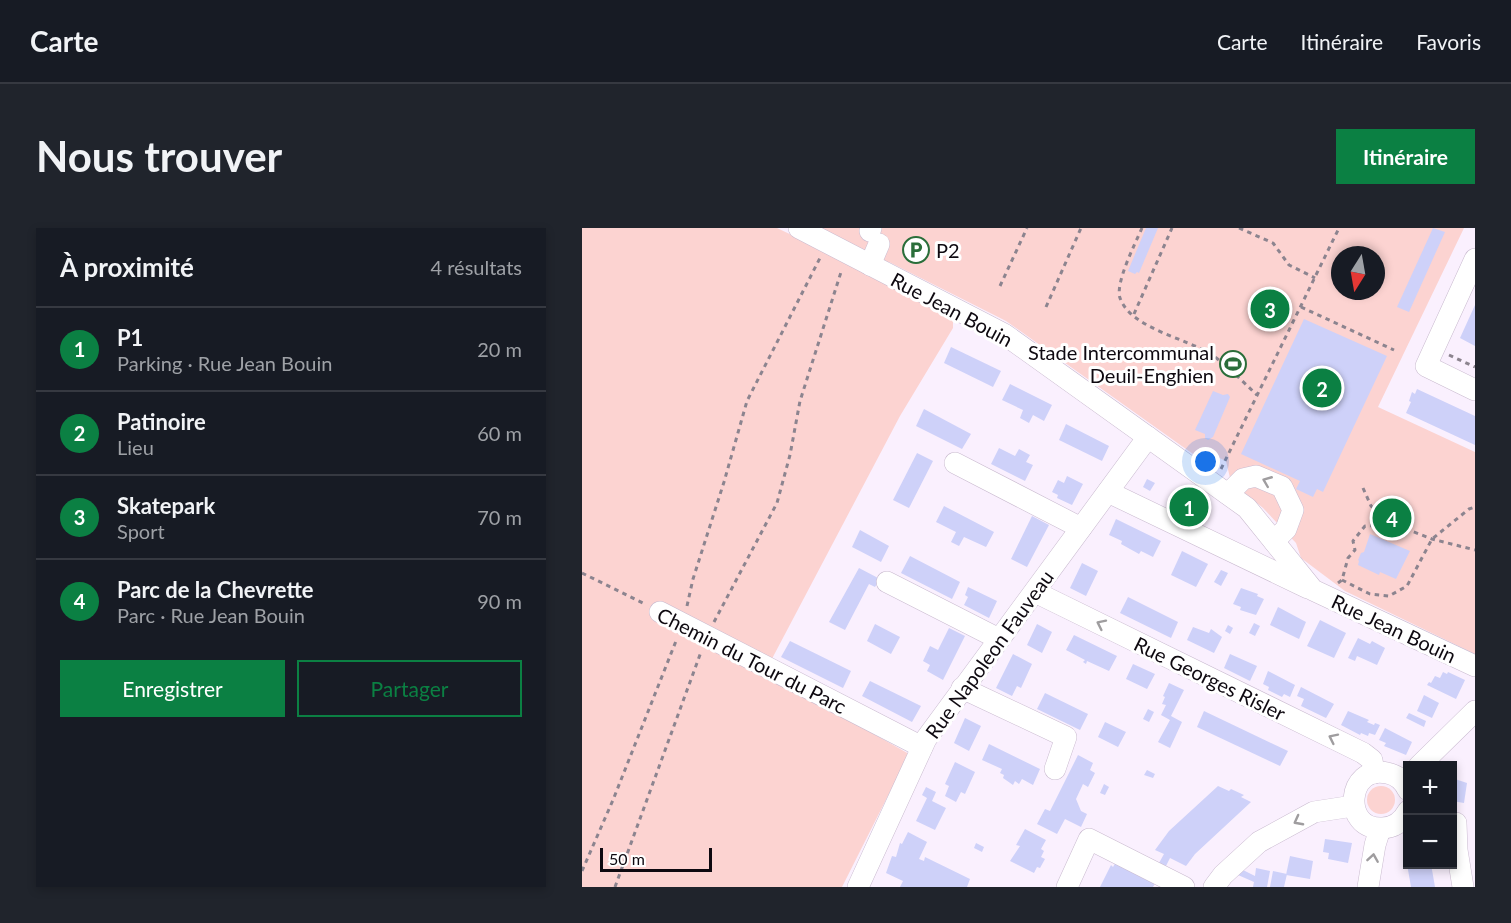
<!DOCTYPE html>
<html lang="fr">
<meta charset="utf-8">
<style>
body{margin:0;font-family:Lato,sans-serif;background:#20242c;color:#f1f3f6}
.controls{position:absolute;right:18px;bottom:18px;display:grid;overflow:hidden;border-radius:0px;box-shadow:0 3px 9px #0003}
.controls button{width:54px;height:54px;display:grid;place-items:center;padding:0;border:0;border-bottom:2px solid #363941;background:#171b24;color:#f1f3f6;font:30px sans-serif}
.compass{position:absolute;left:749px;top:18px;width:54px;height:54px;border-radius:50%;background:#171b24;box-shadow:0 3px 9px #0003;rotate:191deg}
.scale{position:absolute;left:18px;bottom:15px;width:112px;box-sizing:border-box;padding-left:6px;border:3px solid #0e0910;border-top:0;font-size:16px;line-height:21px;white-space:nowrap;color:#0e0910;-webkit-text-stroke:4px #fff;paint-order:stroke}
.you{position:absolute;left:624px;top:234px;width:21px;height:21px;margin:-15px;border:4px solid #fff;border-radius:50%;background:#1a73e8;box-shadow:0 0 0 9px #1a73e833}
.badge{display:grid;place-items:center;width:39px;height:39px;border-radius:50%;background:#0b8043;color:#fff;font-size:20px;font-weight:700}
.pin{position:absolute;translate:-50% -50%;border:3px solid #fff;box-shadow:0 2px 6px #0006}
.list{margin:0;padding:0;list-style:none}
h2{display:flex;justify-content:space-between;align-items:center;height:78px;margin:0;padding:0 24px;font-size:26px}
h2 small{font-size:20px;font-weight:400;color:#9ea1a6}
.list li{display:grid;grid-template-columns:39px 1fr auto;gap:18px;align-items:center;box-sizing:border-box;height:84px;padding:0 24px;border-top:2px solid #363941}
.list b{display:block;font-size:22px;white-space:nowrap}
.list p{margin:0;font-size:20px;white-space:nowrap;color:#9ea1a6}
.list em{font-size:20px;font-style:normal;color:#9ea1a6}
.actions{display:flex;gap:12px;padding:18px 24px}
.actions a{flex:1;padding:14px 0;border:2px solid #0b8043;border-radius:0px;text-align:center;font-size:21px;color:#0b8043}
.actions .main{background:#0b8043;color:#fff}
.map{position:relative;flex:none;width:893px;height:659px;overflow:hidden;border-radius:0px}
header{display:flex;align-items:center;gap:36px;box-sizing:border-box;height:84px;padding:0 30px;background:#171b24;border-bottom:2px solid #363941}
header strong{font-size:28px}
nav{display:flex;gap:33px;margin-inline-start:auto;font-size:21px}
.intro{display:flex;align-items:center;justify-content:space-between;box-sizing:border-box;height:144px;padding:0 36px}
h1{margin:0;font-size:42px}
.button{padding:15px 27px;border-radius:0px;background:#0b8043;color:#fff;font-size:21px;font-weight:700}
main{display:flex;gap:36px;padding:0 36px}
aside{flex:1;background:#171b24;border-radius:0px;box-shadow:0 3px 9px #0003}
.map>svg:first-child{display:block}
</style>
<header>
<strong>Carte</strong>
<nav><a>Carte</a><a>Itinéraire</a><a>Favoris</a></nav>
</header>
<div class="intro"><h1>Nous trouver</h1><a class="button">Itinéraire</a></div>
<main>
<aside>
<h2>À proximité<small>4 résultats</small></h2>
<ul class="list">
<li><span class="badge">1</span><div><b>P1</b><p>Parking · Rue Jean Bouin</p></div><em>20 m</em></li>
<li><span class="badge">2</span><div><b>Patinoire</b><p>Lieu</p></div><em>60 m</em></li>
<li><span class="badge">3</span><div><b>Skatepark</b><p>Sport</p></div><em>70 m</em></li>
<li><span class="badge">4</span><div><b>Parc de la Chevrette</b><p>Parc · Rue Jean Bouin</p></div><em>90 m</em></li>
</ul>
<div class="actions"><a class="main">Enregistrer</a><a>Partager</a></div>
</aside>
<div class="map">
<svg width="893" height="659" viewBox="0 0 893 659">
<rect width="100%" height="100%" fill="#faf0fe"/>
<g fill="#fcd3d1" fill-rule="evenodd">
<path d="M0,0H195L371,84V100L318,188L183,444L327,526L260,659H0Z"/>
<path d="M230,0H882L796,179L893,224V426L763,363L719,330L714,315L681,280L649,254L644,233L631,227L626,231H618L424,93L307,34L305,36ZM758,27H794V63H758Z"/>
<circle cx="799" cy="572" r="14"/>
</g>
<g fill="#ced1f9">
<path d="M564,0H576L557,45L555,44L553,46L546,43Z"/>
<path d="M851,0L863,4L827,84L815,79Z"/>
<path d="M893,77V118L878,110Z"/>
<path d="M722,91L805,128L741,264L735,261L731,269L714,261L718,253L659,226Z"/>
<path d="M369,119L419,143L411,159L362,135Z"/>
<path d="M428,156L470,177L462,193L451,187L447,195L438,190L441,182L420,172Z"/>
<path d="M835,161L893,188V217L824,185L829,174L827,173L830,164L833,166Z"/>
<path d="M631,163L641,167L646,166L648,169L631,209L626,212L623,210V206L613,202Z"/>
<path d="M342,181L389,206L380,221L334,198Z"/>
<path d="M484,196L527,218L520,233L477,212Z"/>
<path d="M417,220L433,228L437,221L448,227L444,234L451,237L443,253L409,236Z"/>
<path d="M335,225L351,233L327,280L311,272Z"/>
<path d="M485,248L501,256L490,277L475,270L476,267L470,264L476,252L482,255Z"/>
<path d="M565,251L573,255L568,263L561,259Z"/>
<path d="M362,278L412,304L404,319L382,309L377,318L369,314L374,304L354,294Z"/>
<path d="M450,288L467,297L445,339L429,331Z"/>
<path d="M534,291L579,313L571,329L559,323L557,326L539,316L540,313L527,307Z"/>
<path d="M278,302L307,318L299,334L270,319Z"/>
<path d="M788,306L828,323L814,351L798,344L797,347L776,337L777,333L776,332L779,325L782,324Z"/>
<path d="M600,323L626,336L614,359L589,347Z"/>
<path d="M328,328L378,354L370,371L319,345Z"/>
<path d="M500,335L516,343L504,368L488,360Z"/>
<path d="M277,340L298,351L293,359L287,356L263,402L247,394Z"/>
<path d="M639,342L646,345L639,358L632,354Z"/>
<path d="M386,359L415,373L407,390L382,377L386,369L383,367Z"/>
<path d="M659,360L676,366L675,368L682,371L674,387L658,382L659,379L651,376Z"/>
<path d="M546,369L596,394L589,410L538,385Z"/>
<path d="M696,379L724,394L717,411L688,397Z"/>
<path d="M738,392L764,405L752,430L725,418Z"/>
<path d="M672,395L678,398L673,408L667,405Z"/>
<path d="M293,396L318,409L309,426L285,413Z"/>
<path d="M455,396L470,404L460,425L445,417Z"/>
<path d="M646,397L651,400L648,406L643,403Z"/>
<path d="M611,399L627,405L629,401L640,409L632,425L605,412Z"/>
<path d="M367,400L383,408L361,452L345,443L348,437L341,433L348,418L356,422Z"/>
<path d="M492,407L535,428L527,443L505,433L504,436L501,434L503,432L484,422Z"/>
<path d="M776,410L788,416L790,413L803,420L795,437L775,428L773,433L766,430Z"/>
<path d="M208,413L269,443L261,460L199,429Z"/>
<path d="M431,426L450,436L439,460L435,458L430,468L414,460Z"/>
<path d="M648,426L675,438L668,453L642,440Z"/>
<path d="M551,436L573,446L565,461L544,451Z"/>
<path d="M686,443L713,457L708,469L702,466L700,469L686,462L687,459L681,456Z"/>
<path d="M861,444L865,446L866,444L883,452L874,471L845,457L847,454L849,455L853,448L858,450Z"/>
<path d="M288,453L339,478L330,494L280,468Z"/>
<path d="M587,455L602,462L589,488L600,494L588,520L576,514L588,492L579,487L584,477L580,476L583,469L581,468Z"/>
<path d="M719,459L752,476L744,490L719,478L722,471L715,468Z"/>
<path d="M463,465L506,486L498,502L455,481Z"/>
<path d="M842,467L857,475L850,490L835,483Z"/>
<path d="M566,481L572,484L567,494L561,491Z"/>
<path d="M622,483L706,523L698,538L615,499Z"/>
<path d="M766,483L787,492L785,494L792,497L793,495L798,497L793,507L787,505L786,508L779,505L778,507L759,497Z"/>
<path d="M827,485L844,493L842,499L824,490Z"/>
<path d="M383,490L399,498L387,523L372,515Z"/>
<path d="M523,494L544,504L536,519L516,509Z"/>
<path d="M803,500L830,514L824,527L802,518L804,515L797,512Z"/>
<path d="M407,516L458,541L451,557L440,551L437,556L433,553L431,557L421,550L422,547L418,545L420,541L400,532Z"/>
<path d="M496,527L511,535L508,542L513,545L506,559L501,556L494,571L499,583L505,586L499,599L483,591L475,606L455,596L463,581L468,583Z"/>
<path d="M373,534L393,544L383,566L379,564L374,574L363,568L367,558L363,556Z"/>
<path d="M565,542L573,546L571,550L562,547Z"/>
<path d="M870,550L885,555L882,575L870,573Z"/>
<path d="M522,556L527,559L523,567L518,565Z"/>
<path d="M636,558L647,563L649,561L662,567L659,569L669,574L613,626L604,638L588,630L584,638L577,635L582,626L573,622L587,603Z"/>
<path d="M344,559L354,564L350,573L364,580L353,602L334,593L345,570L340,567Z"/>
<path d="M443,601L464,612L459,621L462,623L459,629L463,631L458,640L455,639L452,645L428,633L438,618L434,617Z"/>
<path d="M326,604L345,614L337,631L342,633L343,629L388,651L385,659H318L321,653L304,645L310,628L314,629L318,615L320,616Z"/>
<path d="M743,611L770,615L766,635L746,631L747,625L741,624Z"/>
<path d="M394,615L402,619L400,624L392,620Z"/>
<path d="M708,628L731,633L728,651L704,647Z"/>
<path d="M535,632L575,652L571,659H518L529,637L531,639Z"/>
<path d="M825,636H849L853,659H829Z"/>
<path d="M674,640L688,643L685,659H671L672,654L656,647L661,642L673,648Z"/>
<path d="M691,643L705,646L702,659H688Z"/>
</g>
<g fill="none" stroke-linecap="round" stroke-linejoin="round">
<defs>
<g id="minor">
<path d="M217,0L422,106L665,280L731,362L893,438"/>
<path d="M288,3L289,0"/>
<path d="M893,31L844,138L893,162"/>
<path d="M288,37L297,16"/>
<path d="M373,235L499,300"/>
<path d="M526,264L726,360"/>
<path d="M646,266L661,251L674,248L700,259L711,282L704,301L692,313"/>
<path d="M305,354L417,411"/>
<path d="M453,364L781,525L790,532L792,545"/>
<path d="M78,384L340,519"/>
<path d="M380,460L484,509L473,541"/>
<path d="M837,538L893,483"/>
<path d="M826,562C822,553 815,547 805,545C765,536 759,602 800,600C812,600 820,594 826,583"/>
<path d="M874,595L875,622L881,659"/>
<path d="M276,659L344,511L566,209"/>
<path d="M485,659L507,611L602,659"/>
<path d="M632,659L641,647L677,614L732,584L771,578"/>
<path d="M786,659L793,617L798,601"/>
</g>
</defs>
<use href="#minor" stroke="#c9bacf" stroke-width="22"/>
<g stroke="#8c848f" stroke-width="3" stroke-dasharray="4.5 4.5" stroke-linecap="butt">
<path d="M560,0C553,16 533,55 538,70C549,101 605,110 630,127C646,138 661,154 675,167"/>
<path d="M657,0L691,15L707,37L733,50"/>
<path d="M418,58L445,0"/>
<path d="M464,79L499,0"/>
<path d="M719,79L812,122"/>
<path d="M552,86L590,0"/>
<path d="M867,127L893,139"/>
<path d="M639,241L757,0"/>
<path d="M781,260L789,278L813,296"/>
<path d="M0,345L63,376"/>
<path d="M760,352L788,366L807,368L825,358L850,311L887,281L893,279"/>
<path d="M756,355L760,352L766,330L773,322L771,313L783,298L814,297L850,311L893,322"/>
<path d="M105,378L111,351L142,254L165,173L238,30"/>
<path d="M132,394L195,275L208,227L218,173L260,41"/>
<path d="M0,643L31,572L94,413"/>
<path d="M33,659L119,424"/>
</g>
<use href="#minor" stroke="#fff" stroke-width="21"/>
</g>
<defs><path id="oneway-chevron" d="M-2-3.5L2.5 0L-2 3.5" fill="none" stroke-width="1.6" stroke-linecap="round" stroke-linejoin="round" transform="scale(1.5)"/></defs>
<g stroke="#9f9d9f">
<use href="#oneway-chevron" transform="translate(685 253) rotate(-158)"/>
<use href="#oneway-chevron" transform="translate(519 396) rotate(-154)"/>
<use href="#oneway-chevron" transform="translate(751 510) rotate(-154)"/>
<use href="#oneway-chevron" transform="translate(716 593) rotate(152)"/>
<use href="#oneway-chevron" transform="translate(791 630) rotate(-81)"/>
</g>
<defs>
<symbol id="parking-ring" viewBox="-11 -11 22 22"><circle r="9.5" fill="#fff" stroke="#2a6e3a" stroke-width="1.5"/><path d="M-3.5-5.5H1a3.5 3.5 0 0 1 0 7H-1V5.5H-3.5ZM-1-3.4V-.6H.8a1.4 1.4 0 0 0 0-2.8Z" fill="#2a6e3a"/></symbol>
<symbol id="stadium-ring" viewBox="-11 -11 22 22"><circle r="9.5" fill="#fff" stroke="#2a6e3a" stroke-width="1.5"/><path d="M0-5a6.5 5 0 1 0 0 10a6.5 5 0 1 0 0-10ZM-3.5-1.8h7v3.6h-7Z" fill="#2a6e3a"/></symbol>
</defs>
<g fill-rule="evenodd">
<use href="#parking-ring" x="319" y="7" width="30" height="30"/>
<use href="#stadium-ring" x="636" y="121" width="30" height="30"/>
</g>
<g text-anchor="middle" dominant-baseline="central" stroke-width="6" stroke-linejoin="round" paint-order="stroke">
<g font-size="20" fill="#0e0910" stroke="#fff" text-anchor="start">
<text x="354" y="22">P2</text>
<text x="632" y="124" text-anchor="end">Stade Intercommunal<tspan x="632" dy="23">Deuil-Enghien</tspan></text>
</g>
<g font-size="20" fill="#0e0910" stroke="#fff">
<text transform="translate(370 81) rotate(28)">Rue Jean Bouin</text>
<text transform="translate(812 400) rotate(25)">Rue Jean Bouin</text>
<text transform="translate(407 426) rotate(-54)">Rue Napoleon Fauveau</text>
<text transform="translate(170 432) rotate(27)">Chemin du Tour du Parc</text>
<text transform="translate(628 450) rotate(26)">Rue Georges Risler</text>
</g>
</g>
</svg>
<div class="controls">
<button>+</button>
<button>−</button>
</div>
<svg class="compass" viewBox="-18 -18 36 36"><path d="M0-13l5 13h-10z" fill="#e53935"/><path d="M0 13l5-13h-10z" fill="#9ea1a6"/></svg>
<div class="scale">50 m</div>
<div class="you"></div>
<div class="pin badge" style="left:607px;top:279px">1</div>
<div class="pin badge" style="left:740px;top:160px">2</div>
<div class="pin badge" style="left:688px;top:81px">3</div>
<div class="pin badge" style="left:810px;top:290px">4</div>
</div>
</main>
